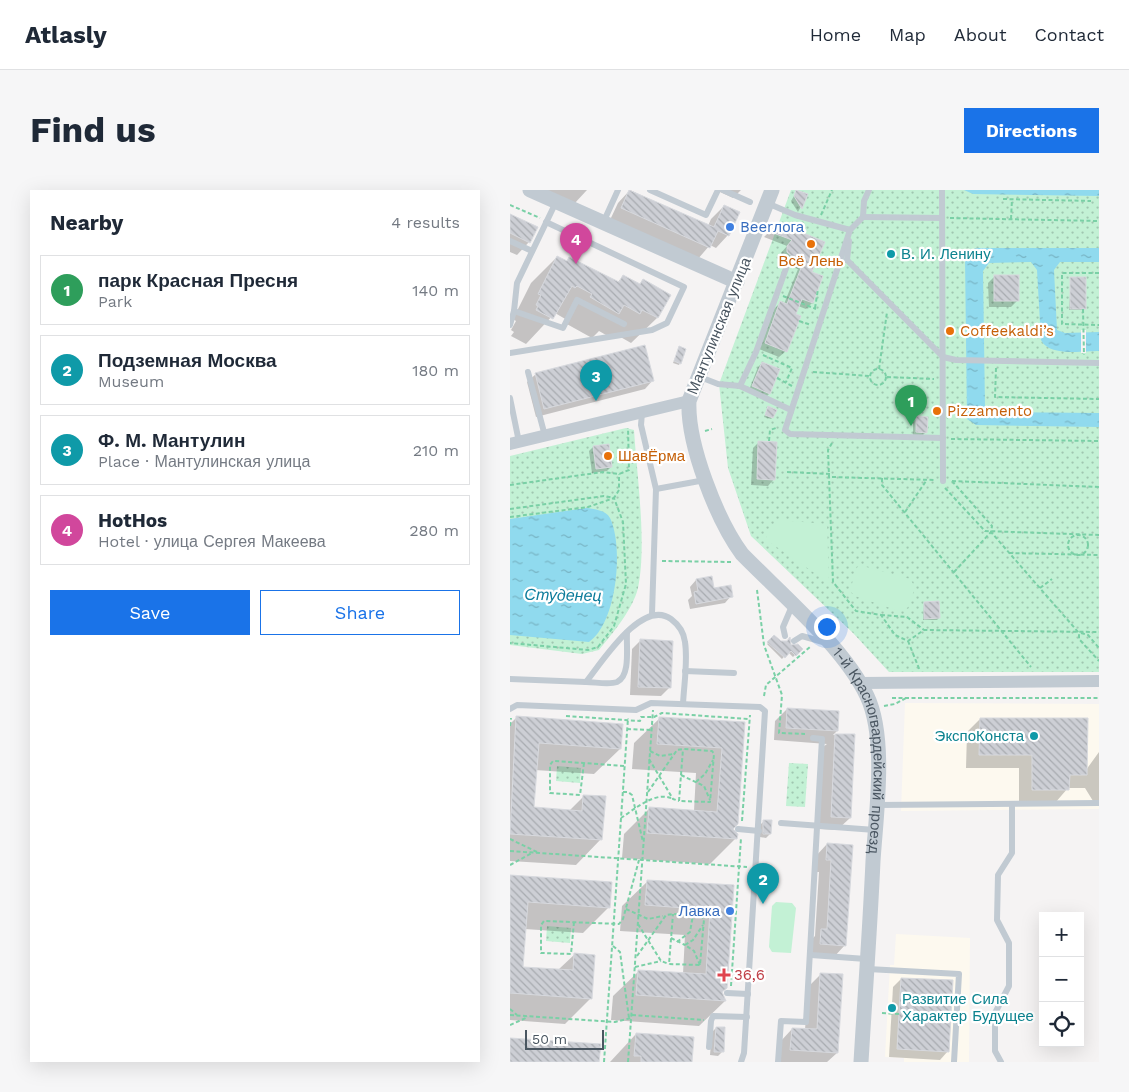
<!DOCTYPE html>
<meta charset="utf-8">
<style>
body{margin:0;font-family:"Work Sans",sans-serif;background:#f6f6f7;color:#1f2937}
.controls{position:absolute;right:15px;bottom:15px;display:grid;overflow:hidden;border-radius:0px;box-shadow:0 5px 20px #0002}
.controls button{width:45px;height:45px;display:grid;place-items:center;padding:0;border:0;border-bottom:1px solid #e0e1e3;background:#fff;color:#1f2937;font:25px sans-serif}
.scale{position:absolute;left:15px;bottom:12px;width:79px;box-sizing:border-box;padding-left:5px;border:2px solid #4a5661;border-top:0;font-size:14px;line-height:18px;white-space:nowrap;color:#4a5661;-webkit-text-stroke:4px #fff;paint-order:stroke}
.you{position:absolute;left:316px;top:436px;width:18px;height:18px;margin:-12px;border:4px solid #fff;border-radius:50%;background:#1a73e8;box-shadow:0 0 0 8px #1a73e833}
.badge{display:grid;place-items:center;width:32px;height:32px;border-radius:50%;background:#1a73e8;color:#fff;font-size:16px;font-weight:700}
.pin{position:absolute;translate:-50% -41px;filter:drop-shadow(0 1px 2px #0008)}
.pin::after{content:'';position:absolute;top:26px;width:18px;height:15px;background:inherit;clip-path:polygon(0 0,100% 0,50% 100%)}
.list{margin:0;padding:0;list-style:none}
h2{display:flex;justify-content:space-between;align-items:center;height:65px;margin:0;padding:0 20px;font-size:21px}
h2 small{font-size:16px;font-weight:400;color:#747a83}
.list li{display:grid;grid-template-columns:32px 1fr auto;gap:15px;align-items:center;box-sizing:border-box;height:70px;margin:0 10px 10px;padding:0 10px;border:1px solid #e0e1e3;border-radius:0px}
.list b{display:block;font-size:19px;white-space:nowrap}
.list p{margin:0;font-size:16px;white-space:nowrap;color:#747a83}
.list em{font-size:16px;font-style:normal;color:#747a83}
.actions{display:flex;gap:10px;padding:15px 20px}
.actions a{flex:1;padding:11px 0;border:1px solid #1a73e8;border-radius:0px;text-align:center;font-size:18px;color:#1a73e8}
.actions .main{background:#1a73e8;color:#fff}
.icon{flex:none;width:28px;height:28px;fill:none;stroke:currentColor;stroke-width:2;stroke-linecap:round;stroke-linejoin:round}
.map{position:relative;flex:none;width:589px;height:872px;overflow:hidden;border-radius:0px}
header{display:flex;align-items:center;gap:30px;box-sizing:border-box;height:70px;padding:0 25px;background:#fff;border-bottom:1px solid #e0e1e3}
header strong{font-size:24px}
nav{display:flex;gap:28px;margin-inline-start:auto;font-size:18px}
.intro{display:flex;align-items:center;justify-content:space-between;box-sizing:border-box;height:120px;padding:0 30px}
h1{margin:0;font-size:35px}
.button{padding:12px 22px;border-radius:0px;background:#1a73e8;color:#fff;font-size:18px;font-weight:700}
main{display:flex;gap:30px;padding:0 30px}
aside{flex:1;background:#fff;border-radius:0px;box-shadow:0 5px 20px #0002}
.map>svg:first-child{display:block}
</style>
<header>
<strong>Atlasly</strong>
<nav><a>Home</a><a>Map</a><a>About</a><a>Contact</a></nav>
</header>
<div class="intro"><h1>Find us</h1><a class="button">Directions</a></div>
<main>
<aside>
<h2>Nearby<small>4 results</small></h2>
<ul class="list">
<li><span class="badge" style="background:#2e9e5b">1</span><div><b>парк Красная Пресня</b><p>Park</p></div><em>140 m</em></li>
<li><span class="badge" style="background:#0f9aa8">2</span><div><b>Подземная Москва</b><p>Museum</p></div><em>180 m</em></li>
<li><span class="badge" style="background:#0f9aa8">3</span><div><b>Ф. М. Мантулин</b><p>Place · Мантулинская улица</p></div><em>210 m</em></li>
<li><span class="badge" style="background:#d1479c">4</span><div><b>HotHos</b><p>Hotel · улица Сергея Макеева</p></div><em>280 m</em></li>
</ul>
<div class="actions"><a class="main">Save</a><a>Share</a></div>
</aside>
<div class="map">
<svg width="589" height="872" viewBox="0 0 589 872">
<defs>
<pattern id="park-dots" width="8" height="8" patternUnits="userSpaceOnUse" patternTransform="scale(1.25)"><rect width="8" height="8" fill="#c3f1d5"/><path d="M2 2h.1M6 6h.1" fill="none" stroke="#a0c6b0" stroke-width="1.8" stroke-linecap="round"/></pattern>
<pattern id="water-ripples" width="26" height="14" patternUnits="userSpaceOnUse" patternTransform="scale(1.25)"><rect width="26" height="14" fill="#90daee"/><path d="M2 4q2-2 4 0t4 0M15 11q2-2 4 0t4 0" fill="none" stroke="#78b4c4"/></pattern>
<pattern id="building-back-hatch" width="6" height="6" patternUnits="userSpaceOnUse" patternTransform="scale(1.25)"><rect width="6" height="6" fill="#cdcfd5"/><path d="M-1 5l2 2M0 0l6 6M5-1l2 2" fill="none" stroke="#a8abb0"/></pattern>
</defs>
<rect width="100%" height="100%" fill="#f5f3f3"/>
<g fill="#fdf9ef">
<path d="M395,513L589,514V619L391,621Z"/>
<path d="M386,744L460,748L459,872H394V868L375,867L380,775H384Z"/>
</g>
<g fill="url(#park-dots)">
<path d="M281,0H589V482H379L343,443L241,346L218,278L209,194Z"/>
<path d="M116,238L124,240C127,286 137,355 128,398C123,419 103,443 89,460L72,464L0,455V266Z"/>
<path d="M279,573L298,574L295,617L276,616Z"/>
<path d="M47,576L71,578L70,593L46,591Z"/>
<path d="M37,736L61,738L60,753L36,751Z"/>
</g>
<g fill="#c3f1d5">
<path d="M268,330L317,334L319,393L255,349Z"/>
<path d="M349,375L400,389L405,397L399,416L395,420L389,421L345,406L340,401L346,379Z"/>
<path d="M266,712L282,713L286,718L281,763L262,762L259,757L262,716Z"/>
</g>
<g fill="url(#water-ripples)">
<path d="M454,0H589V6L463,4Z"/>
<path d="M466,58H589V72H550L544,80L547,140L555,143L589,142V161C573,161 539,167 531,150L527,80L521,72L479,73L473,81L475,217L484,222L589,223V237L466,235L457,229L455,68L460,61Z"/>
<path d="M76,318C84,319 96,320 100,328C114,357 107,433 79,452L0,445V329Z"/>
</g>
<rect fill="#f5f3f3" x="571" y="140" width="5" height="23"/>
<g fill="#0003">
<path d="M33,0H77L64,14Z"/>
<path d="M120,0L198,36L201,29L214,16L218,45L206,58L200,55L187,70L100,30L108,13Z"/>
<path d="M210,0H231L223,8L210,2Z"/>
<path d="M287,1L297,5L288,22L281,11Z"/>
<path d="M0,25L19,52L7,65L0,62Z"/>
<path d="M283,37L282,40L301,83L302,113L296,119L288,116L276,161L269,167L249,159L264,119L270,113L274,114L288,79L279,76L272,68L271,63L277,56L254,47L259,42Z"/>
<path d="M47,67L56,72L60,68L107,93L113,86L129,95L159,105L147,128L121,153L107,145L103,149L89,141L82,148L55,133L57,130L45,123L16,154L1,146L4,142L1,140L6,131L3,129L21,93Z"/>
<path d="M485,86L508,110L501,117H479L478,93Z"/>
<path d="M561,88L575,118L574,120H559Z"/>
<path d="M169,158L170,173L169,175L163,173Z"/>
<path d="M252,173L268,180L259,204L255,208L239,200L248,177Z"/>
<path d="M26,184L143,190L135,199L26,227L17,192Z"/>
<path d="M258,218L262,228L261,229L254,227Z"/>
<path d="M407,228L416,242L412,246H403V232Z"/>
<path d="M249,252L264,289L258,296L241,295L243,258Z"/>
<path d="M83,257L101,277L97,281L82,283L79,261Z"/>
<path d="M186,390L203,400L221,406L215,413L180,419L178,410L182,406L180,397Z"/>
<path d="M414,413L429,428L427,430H413Z"/>
<path d="M264,447L271,453L291,459L283,467L278,462L272,469L257,454Z"/>
<path d="M130,451L159,498L151,506L120,505L122,459Z"/>
<path d="M277,519L327,541L323,545L344,546L340,628L327,640L309,639L313,557L317,554L264,550L265,531Z"/>
<path d="M6,528L110,559L84,584L25,580L23,619L59,621L74,606L91,649L66,675L0,671V534Z"/>
<path d="M150,528L234,533L222,639L226,648L200,674L112,668L114,644L140,618L184,621L186,583L122,579L124,553Z"/>
<path d="M470,529L576,580L589,562V615L583,611L575,598H558L545,613H509V578H456L457,542Z"/>
<path d="M254,631L260,644L256,648L250,647V635Z"/>
<path d="M317,654L342,656L335,755L323,768L298,766L299,752L305,746L309,682H304L305,667Z"/>
<path d="M0,687L99,717L73,743L15,739L12,778L48,780L65,764L81,808L55,834L0,830Z"/>
<path d="M138,691L223,697L211,802L215,811L189,836L101,830L103,806L129,781L173,784L175,745L110,741L112,716Z"/>
<path d="M311,784L327,863L317,872H268L270,852L282,839L295,840L298,797Z"/>
<path d="M391,789L438,861L430,870L379,867L383,797Z"/>
<path d="M206,838L212,862L208,866L200,865L202,842Z"/>
<path d="M126,844L181,872H100Z"/>
</g>
<g fill="url(#building-back-hatch)" stroke="#d7d9de">
<path d="M119,0L204,37L214,15L230,22L219,46L208,41L200,58L111,18Z"/>
<path d="M286,0L298,4L292,19L284,6Z"/>
<path d="M0,24L28,37L20,53L0,43Z"/>
<path d="M286,35L284,39L315,52L302,82L313,86L303,113L292,109L286,124L291,126L277,162L255,153L270,111L277,114L293,73L286,70L277,62V56L282,50L258,41Z"/>
<path d="M47,66L57,71L59,67L109,92L113,85L130,94L133,89L161,105L148,128L132,120L130,124L114,115L109,124L80,107L82,104L67,96L65,98L62,96L43,129L26,120L28,116L26,115L31,105L28,104Z"/>
<rect x="484" y="85" width="25" height="26"/>
<rect x="560" y="87" width="16" height="32"/>
<path d="M135,155L144,191L34,219L25,183Z"/>
<path d="M169,156L176,159L171,174L164,171Z"/>
<path d="M252,172L270,179L260,204L242,196Z"/>
<path d="M258,216L267,220L263,228L255,225Z"/>
<path d="M406,226L418,227L417,243L406,242Z"/>
<path d="M248,251L267,252L265,290L247,289Z"/>
<path d="M99,254L102,277L86,279L83,256Z"/>
<path d="M202,386L204,398L221,395L223,407L186,414L184,402L188,401L186,389Z"/>
<path d="M429,411L430,428L414,429V412Z"/>
<path d="M264,445L271,451H277L280,447L281,455L288,454L293,459L286,466L281,461L275,468L257,452Z"/>
<path d="M130,449L163,451L161,498L128,497Z"/>
<path d="M277,518L329,521L328,541L276,538Z"/>
<path d="M6,526L113,534L111,559L29,553L24,617L72,621L73,605L96,606L92,650L0,644Z"/>
<path d="M149,527L235,532L228,634L223,639L228,644L227,649L137,643L139,617L207,622L212,558L147,554Z"/>
<path d="M470,528H578L577,585H560L559,600H522V565H469Z"/>
<path d="M325,544H345L341,628L321,627Z"/>
<path d="M253,630H262L261,644H253Z"/>
<path d="M317,653L343,655L336,756L310,754L311,739H317L321,670H316Z"/>
<path d="M0,685L102,692L100,718L18,712L13,777L63,780L64,763L85,765L82,809L0,803Z"/>
<path d="M137,690L224,695L217,798L212,802L216,811L126,805L128,780L196,784L200,720L135,715Z"/>
<path d="M310,783L333,784L328,863L280,860L282,838L307,839Z"/>
<path d="M391,788L443,790L439,862L387,859Z"/>
<path d="M206,837H215L214,862H204Z"/>
<path d="M126,843L184,847L182,872H131V866H124Z"/>
<path d="M0,848L91,854L89,872H0Z"/>
</g>
<g fill="none" stroke-linecap="round" stroke-linejoin="round">
<g stroke="#7ad0a6" stroke-width="2" stroke-dasharray="4 2.5" stroke-linecap="butt">
<path d="M493,9L581,11"/>
<path d="M0,15L30,28"/>
<path d="M311,25L322,0"/>
<path d="M440,28L589,31"/>
<path d="M501,29L502,9"/>
<path d="M589,83H552V134L589,135"/>
<path d="M273,106L306,119"/>
<path d="M305,118L308,99"/>
<path d="M573,119L574,165"/>
<path d="M289,131L301,135"/>
<path d="M253,165L282,178L276,192"/>
<path d="M486,178L485,207L589,209"/>
<circle cx="368" cy="187" r="8"/>
<path d="M369,179L377,122"/>
<path d="M303,182L360,186"/>
<path d="M377,187L424,189"/>
<path d="M267,188L282,196"/>
<path d="M195,241L202,239"/>
<path d="M441,249L589,251"/>
<path d="M259,251L260,240L266,238"/>
<path d="M322,253L318,260L323,392L346,421L371,425L385,445L398,451L414,440L589,442"/>
<path d="M277,282L321,284"/>
<path d="M322,287L424,290"/>
<path d="M372,288V295L521,477"/>
<path d="M442,291L589,297"/>
<path d="M442,291L482,336L481,342L569,443V449L589,471"/>
<path d="M0,295L93,282L109,284L119,280L118,238"/>
<path d="M435,298L475,341L589,345"/>
<path d="M0,319L94,306L104,308L109,300V284"/>
<path d="M395,322L416,291"/>
<path d="M0,327L78,317L104,308L113,332L116,394L104,436L88,457L78,460L0,453"/>
<circle cx="568" cy="355" r="10"/>
<path d="M499,363L589,365"/>
<path d="M152,371L222,372"/>
<path d="M444,382L481,342"/>
<path d="M530,398L542,389"/>
<path d="M247,400L254,455L272,505L269,543L295,544"/>
<path d="M371,425L397,427L414,440"/>
<path d="M571,443L578,445L589,458"/>
<path d="M398,451L410,481"/>
<path d="M254,506L256,495L301,456"/>
<path d="M382,508H589"/>
<path d="M374,516L385,514L396,508"/>
<path d="M56,526L130,531L131,527H144L152,523L239,529"/>
<path d="M0,536L1,528"/>
<path d="M117,539L141,540"/>
<path d="M140,561L150,566L164,564"/>
<path d="M139,569L163,609L169,611"/>
<path d="M74,573L70,605L40,603V575L43,571H45L115,576"/>
<path d="M171,585L194,596L200,610"/>
<path d="M186,592L195,584L203,570"/>
<path d="M113,602H118L122,605L133,652"/>
<path d="M138,602L167,560L173,559L202,561L204,564L200,612L169,611L173,559"/>
<path d="M111,628C125,619 146,600 163,609"/>
<path d="M232,631L240,525"/>
<path d="M0,649L27,662"/>
<path d="M0,661L237,677"/>
<path d="M0,675L22,663"/>
<path d="M116,719L138,729L153,726"/>
<path d="M64,732L61,764L31,763V735L34,731L109,734L113,729L129,670"/>
<path d="M128,734L151,771L159,774"/>
<path d="M161,748L175,755"/>
<path d="M167,752L180,742L183,725"/>
<path d="M103,756L110,762L119,828"/>
<path d="M127,766L156,725L163,724L191,726L194,729L190,775L159,774L163,724"/>
<path d="M190,775L184,761L175,755L183,750L193,735"/>
<path d="M125,777L151,771"/>
<path d="M221,796L231,648"/>
<path d="M0,819L7,825"/>
<path d="M372,823L389,824"/>
<path d="M0,825L105,832L121,828"/>
<path d="M122,825L194,830"/>
<path d="M0,835L18,827"/>
<path d="M94,872L118,528"/>
<path d="M118,872L143,520"/>
</g>
<g stroke="#c1cad2" stroke-width="6">
<path d="M140,0L196,25L208,0"/>
<path d="M213,0L240,12"/>
<path d="M359,0L354,11L353,27L340,40L275,240L280,244L433,248"/>
<path d="M432,0L433,291"/>
<path d="M257,13L285,25L340,40"/>
<path d="M353,27L432,28"/>
<path d="M93,33L108,0"/>
<path d="M0,51L22,61"/>
<path d="M337,70L433,167L446,170L589,173"/>
<path d="M337,70L339,51"/>
<path d="M4,121L53,138L67,110L114,134"/>
<path d="M0,135L4,121L7,93L46,12"/>
<path d="M0,163L142,140L157,133L174,97L36,32"/>
<path d="M18,182L35,246"/>
<path d="M190,187L208,194L230,196L281,220"/>
<path d="M230,196L246,162L279,70"/>
<path d="M0,208L9,252"/>
<path d="M132,223L131,235L146,299L195,290"/>
<path d="M142,424L146,299"/>
<path d="M275,446L273,437L282,416"/>
<path d="M284,451L292,446L313,452"/>
<path d="M175,481L224,483"/>
<path d="M0,489L76,492C92,472 132,408 161,429C169,435 174,443 175,452C178,471 174,494 173,514"/>
<path d="M76,492C85,492 99,495 107,492C121,486 116,456 117,443"/>
<path d="M0,519L7,515L126,520L141,513L250,517L255,521L234,863L231,872"/>
<path d="M368,615L589,613"/>
<path d="M271,633L365,640"/>
<path d="M228,639L249,641"/>
<path d="M301,765L356,769"/>
<path d="M358,779L449,784L444,872"/>
<path d="M217,803L238,804"/>
<path d="M199,857L201,831L203,826L237,827"/>
<path d="M268,872L271,831L296,832L312,549L303,548"/>
<path d="M491,872L485,861V823L499,796V753L487,730L488,685L502,663V614"/>
</g>
<g stroke="#c1cad2" stroke-width="12">
<path d="M0,254L179,211"/>
<path d="M350,493L589,491"/>
</g>
<g stroke="#c1cad2" stroke-width="15">
<path d="M20,0L227,92"/>
<path id="s1" d="M262,0L179,211C177,254 207,330 232,364C270,403 334,457 357,506C377,548 366,624 363,671C360,738 355,805 351,872"/>
</g>
</g>
<g fill="#3f7fe0" stroke="#fff" stroke-width="2">
<circle cx="220" cy="37" r="5"/>
<circle cx="220" cy="721" r="5"/>
</g>
<g fill="#e8710a" stroke="#fff" stroke-width="2">
<circle cx="301" cy="54" r="5"/>
<circle cx="440" cy="141" r="5"/>
<circle cx="427" cy="221" r="5"/>
<circle cx="98" cy="266" r="5"/>
</g>
<g fill="#0f9aa8" stroke="#fff" stroke-width="2">
<circle cx="381" cy="64" r="5"/>
<circle cx="524" cy="546" r="5"/>
<circle cx="382" cy="818" r="5"/>
</g>
<path fill="#e0444e" stroke="#fff" stroke-width="2" d="M211.5 777.5h5v5h5v5h-5v5h-5v-5h-5v-5h5z"/>
<g text-anchor="middle" dominant-baseline="central" stroke-width="4.5" stroke-linejoin="round" paint-order="stroke">
<g font-size="15" fill="#366cbe" stroke="#fff" text-anchor="start">
<text x="230" y="37">Beerлога</text>
<text x="210" y="721" text-anchor="end">Лавка</text>
</g>
<g font-size="15" fill="#0d838f" stroke="#fff" text-anchor="start">
<text x="391" y="64">В. И. Ленину</text>
<text x="514" y="546" text-anchor="end">ЭкспоКонста</text>
<text x="392" y="809">Развитие Сила<tspan x="392" dy="17">Характер Будущее</tspan></text>
</g>
<g font-size="15" fill="#c56008" stroke="#fff" text-anchor="start">
<text x="301" y="71" text-anchor="middle">Всё Лень</text>
<text x="450" y="141">Coffeekaldi’s</text>
<text x="437" y="221">Pizzamento</text>
<text x="108" y="266">ШавЁрма</text>
</g>
<g font-size="15" fill="#4a5661" stroke="#fff">
<text transform="translate(209 136) rotate(-68)">Мантулинская улица</text>
<text stroke="none"><textPath href="#s1" startOffset="632">1-й Красногвардейский проезд</textPath></text>
</g>
<g font-size="15" fill="#be3a42" stroke="#fff" text-anchor="start">
<text x="224" y="785">36,6</text>
</g>
<g font-size="16" font-style="italic" fill="#0c7c9b" stroke="#fff">
<text transform="translate(53 405) rotate(1)">Студенец</text>
</g>
</g>
</svg>
<div class="controls">
<button>+</button>
<button>−</button>
<button><svg class="icon" aria-label="locate" viewBox="0 0 24 24"><circle cx="12" cy="12" r="6"/><path d="M12 2v4M12 18v4M2 12h4M18 12h4"/></svg></button>
</div>
<div class="scale">50 m</div>
<div class="you"></div>
<div class="pin badge" style="left:401px;top:236px;background:#2e9e5b">1</div>
<div class="pin badge" style="left:253px;top:714px;background:#0f9aa8">2</div>
<div class="pin badge" style="left:86px;top:211px;background:#0f9aa8">3</div>
<div class="pin badge" style="left:66px;top:74px;background:#d1479c">4</div>
</div>
</main>
